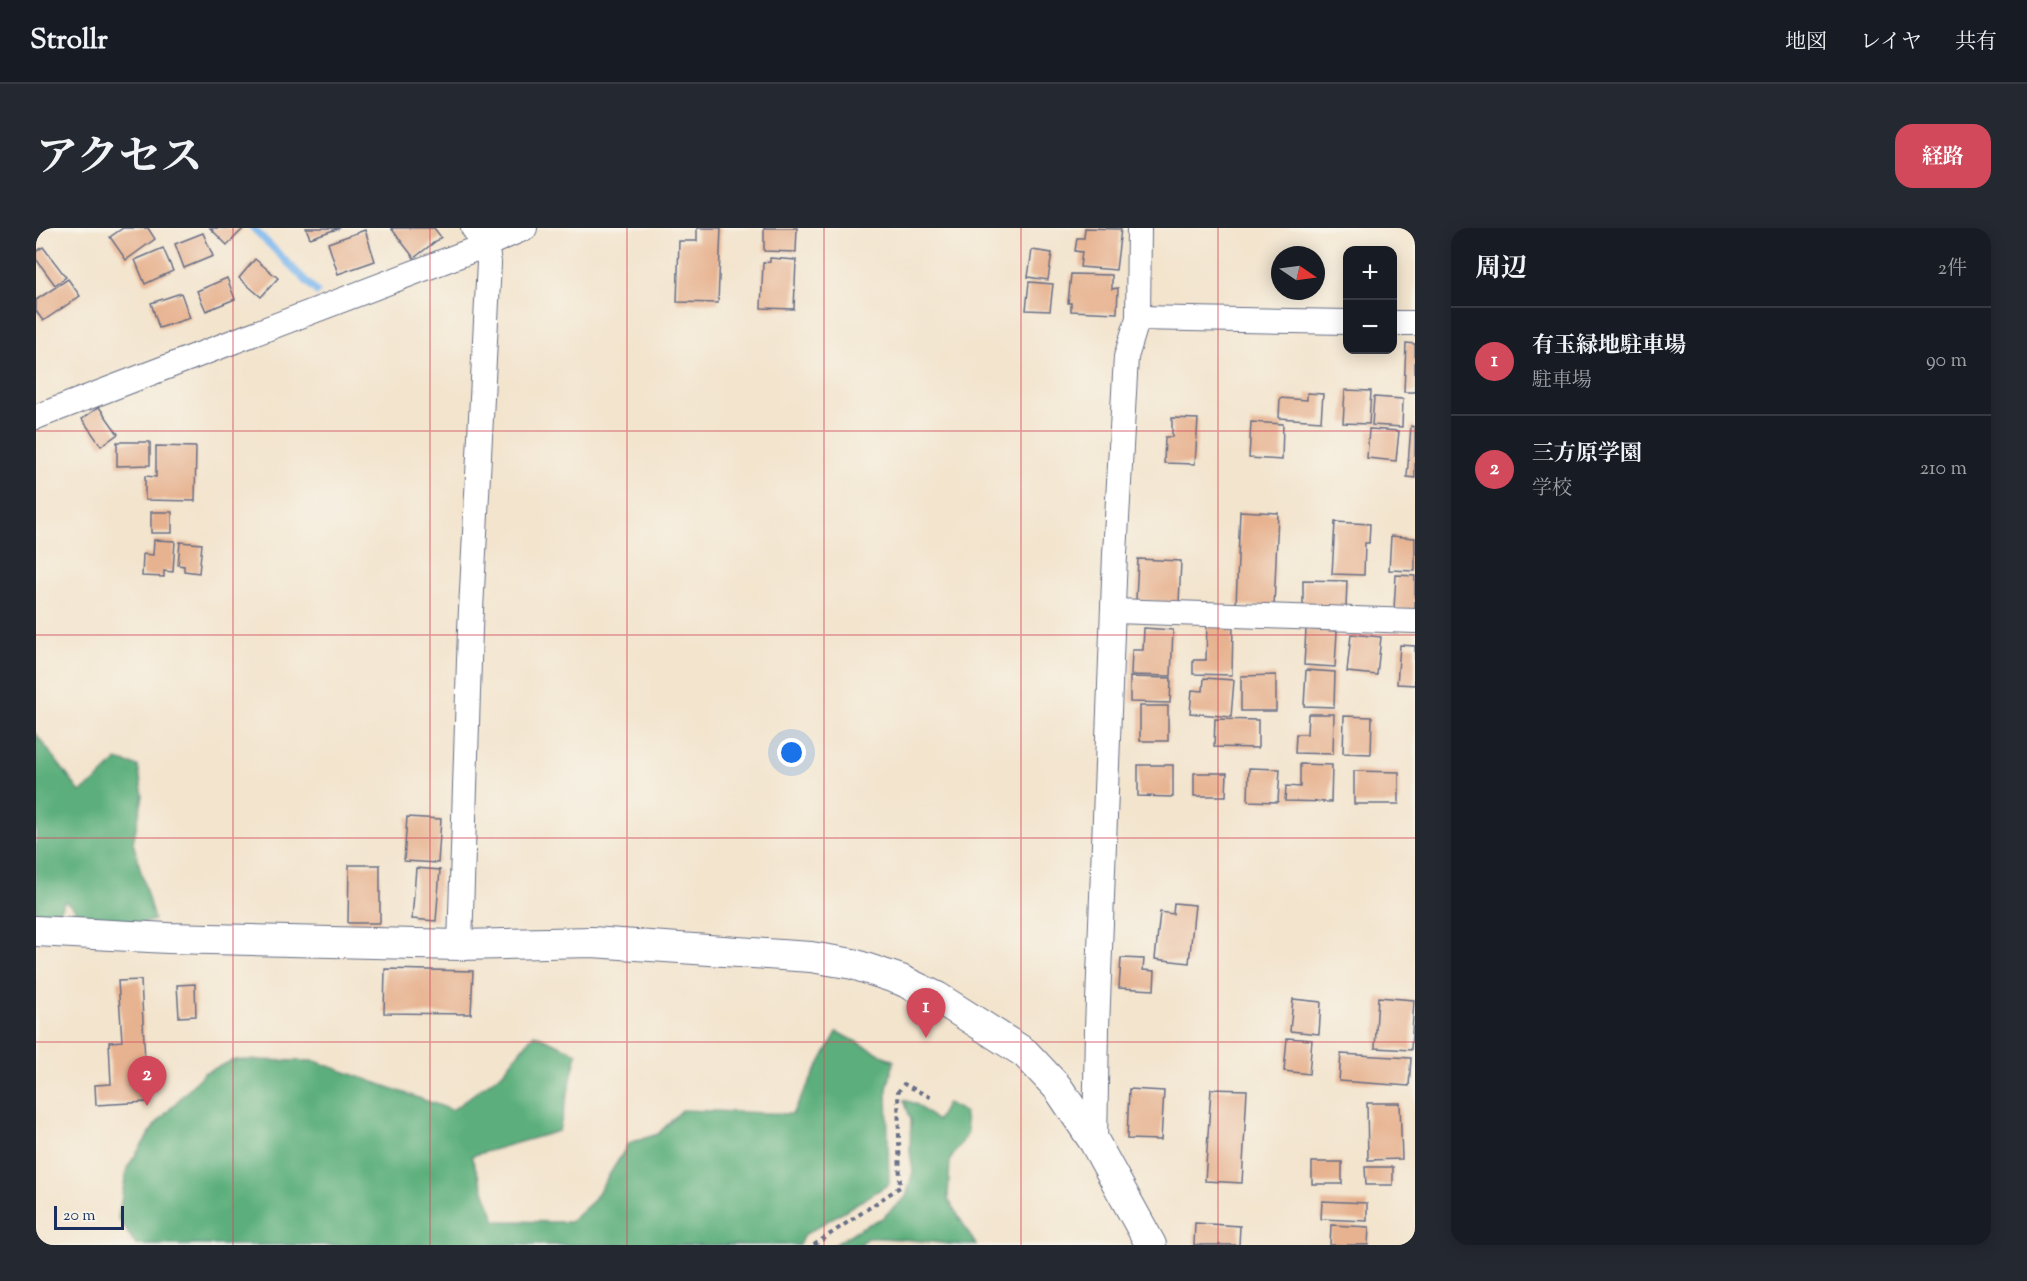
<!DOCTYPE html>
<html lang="ja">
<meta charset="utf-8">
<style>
body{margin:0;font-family:"Sorts Mill Goudy","Noto Serif JP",serif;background:#242831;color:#f1f3f6}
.controls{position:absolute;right:18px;top:18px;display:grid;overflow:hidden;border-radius:12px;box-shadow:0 3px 15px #0003}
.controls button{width:54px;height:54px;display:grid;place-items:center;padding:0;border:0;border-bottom:2px solid #363941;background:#171b24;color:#f1f3f6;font:30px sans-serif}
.compass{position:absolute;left:1235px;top:18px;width:54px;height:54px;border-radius:50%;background:#171b24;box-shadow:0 3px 15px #0003;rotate:103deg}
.scale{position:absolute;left:18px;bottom:15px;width:70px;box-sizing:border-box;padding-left:6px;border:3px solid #1b2f5e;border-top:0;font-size:16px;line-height:21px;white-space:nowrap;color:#1b2f5e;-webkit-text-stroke:4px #f7f3e8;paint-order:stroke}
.you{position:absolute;left:756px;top:525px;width:21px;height:21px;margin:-15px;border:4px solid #fff;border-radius:50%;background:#1a73e8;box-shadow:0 0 0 9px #1a73e833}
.badge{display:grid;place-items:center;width:39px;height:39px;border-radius:50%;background:#d1495b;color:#fff;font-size:20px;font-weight:700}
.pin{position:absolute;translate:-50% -50px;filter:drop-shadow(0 2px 3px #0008)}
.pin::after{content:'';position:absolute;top:32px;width:21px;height:18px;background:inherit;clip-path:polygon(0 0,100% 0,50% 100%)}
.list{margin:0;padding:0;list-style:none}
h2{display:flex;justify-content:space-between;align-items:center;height:78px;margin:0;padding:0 24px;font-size:26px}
h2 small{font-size:20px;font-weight:400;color:#9ea1a6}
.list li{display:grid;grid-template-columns:39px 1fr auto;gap:18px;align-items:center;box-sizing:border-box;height:108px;padding:0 24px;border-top:2px solid #363941}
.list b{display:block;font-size:22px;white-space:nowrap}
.list p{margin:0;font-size:20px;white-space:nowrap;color:#9ea1a6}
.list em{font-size:20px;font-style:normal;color:#9ea1a6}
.map{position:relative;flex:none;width:1379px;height:1017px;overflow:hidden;border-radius:18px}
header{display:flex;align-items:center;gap:36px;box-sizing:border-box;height:84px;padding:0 30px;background:#171b24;border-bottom:2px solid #363941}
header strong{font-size:28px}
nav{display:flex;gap:33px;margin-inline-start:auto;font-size:21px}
.intro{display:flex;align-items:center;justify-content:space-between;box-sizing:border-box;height:144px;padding:0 36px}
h1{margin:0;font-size:42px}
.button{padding:15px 27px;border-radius:18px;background:#d1495b;color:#fff;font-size:21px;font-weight:700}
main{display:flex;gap:36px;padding:0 36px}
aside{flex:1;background:#171b24;border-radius:18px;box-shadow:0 3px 15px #0003}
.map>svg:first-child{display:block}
</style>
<header>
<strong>Strollr</strong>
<nav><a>地図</a><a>レイヤ</a><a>共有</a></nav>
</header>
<div class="intro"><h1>アクセス</h1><a class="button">経路</a></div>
<main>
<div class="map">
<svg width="1379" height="1017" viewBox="0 0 1379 1017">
<rect width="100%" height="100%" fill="#f7f3e8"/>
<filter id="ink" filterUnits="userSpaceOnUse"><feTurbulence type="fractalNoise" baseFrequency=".0167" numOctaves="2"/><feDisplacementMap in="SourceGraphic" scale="12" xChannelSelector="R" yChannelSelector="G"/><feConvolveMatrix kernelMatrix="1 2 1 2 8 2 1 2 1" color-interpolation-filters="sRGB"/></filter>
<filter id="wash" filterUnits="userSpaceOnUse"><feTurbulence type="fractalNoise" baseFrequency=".008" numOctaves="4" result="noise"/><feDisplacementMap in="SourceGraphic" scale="24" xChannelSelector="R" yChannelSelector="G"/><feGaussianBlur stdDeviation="1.35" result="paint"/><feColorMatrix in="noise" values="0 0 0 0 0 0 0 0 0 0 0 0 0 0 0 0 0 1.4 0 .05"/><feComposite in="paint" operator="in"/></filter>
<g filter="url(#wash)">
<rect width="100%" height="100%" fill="#f3e4cd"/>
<g fill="#5caf7b" stroke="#3c6f6c" stroke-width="1.5">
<path d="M0,506L44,564L60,553L81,532L102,538L107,568L97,614L118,692L97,699L47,696L38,680L29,673L22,684L0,685Z"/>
<path d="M801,804L858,833L851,861L853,956L768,1007L763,1017H100L82,990L91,940L119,897L168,845L198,832L279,833L416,882L466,845L498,806L541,825L523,903L435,928L460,993L534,994L557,973L593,915L622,906L646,882L756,886Z"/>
<path d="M868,872L880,876L901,893L911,875L928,884L932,905L914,932L912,971L940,1017C903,1017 868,1009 831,1010L824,1017H798L823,1001L846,990L870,969L877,943L874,923L875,892Z"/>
</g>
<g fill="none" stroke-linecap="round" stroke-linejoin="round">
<path stroke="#7db7ee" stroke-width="7" d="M217,0L281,64"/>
</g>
<g id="blocks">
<g fill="#e7b290">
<path d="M87,0H112L119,11L90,32L74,9Z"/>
<path d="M174,0H208L191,17Z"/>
<path d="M270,0H304L274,10Z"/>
<path d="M355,0H398L405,9L378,30Z"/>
<path d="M661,0H685L682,75L641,74L643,13H661Z"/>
<path d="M728,0H761L760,24L728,23Z"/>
<path d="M1049,0L1085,1L1080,42L1044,39L1046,24L1039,23L1041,10H1048Z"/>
<path d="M329,2L339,33L302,46L292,15Z"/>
<path d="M167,5L177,28L148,40L139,16Z"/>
<path d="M7,19L30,49L19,57L0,31V24Z"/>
<path d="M127,20L137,43L109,56L99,32Z"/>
<path d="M996,22L1016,25L1012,52L992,49Z"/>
<path d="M734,30L760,32L758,81L725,80L727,35L734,34Z"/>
<path d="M219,31L242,50L225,69L203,50Z"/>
<path d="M1035,46L1076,47V61L1082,60L1081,85L1035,83V75H1032Z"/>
<path d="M191,50L199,71L170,83L161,63Z"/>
<path d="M32,51L44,68L7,93L0,83V72Z"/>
<path d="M993,54L1017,56L1014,83L990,82Z"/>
<path d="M145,65L154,90L123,100L115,75Z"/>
<path d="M1370,115L1379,116V164H1368Z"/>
<path d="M1309,162L1335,163L1333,196L1307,195Z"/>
<path d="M1271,165L1287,166L1285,193L1243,190L1244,170L1271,172Z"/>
<path d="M1338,169L1367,171L1366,199L1336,197Z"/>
<path d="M63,179L82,206L65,218L46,191Z"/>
<path d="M1136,190L1162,191L1159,236L1128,235L1129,209H1136Z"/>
<path d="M1215,194L1247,196L1246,232L1213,230Z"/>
<path d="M1375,198L1379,199V250L1371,249Z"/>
<path d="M1333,201L1363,203L1360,233L1331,230Z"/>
<path d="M81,214H114V237L81,238Z"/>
<path d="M120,218L160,219L159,273L109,272V248L120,249Z"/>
<path d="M1204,283L1242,285L1238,379L1200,377Z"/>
<rect x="115" y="284" width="21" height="21"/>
<path d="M1299,294L1334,296L1333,315H1329L1328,347L1296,346Z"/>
<path d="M1355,308L1379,310V343L1353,342Z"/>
<path d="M118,312L139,313L137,344L128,343V349L106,348L107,326L117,327Z"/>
<path d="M144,314L166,316L163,345L148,343V338L142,337Z"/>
<path d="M1102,331L1145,333L1143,375L1100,372Z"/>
<path d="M1360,347L1379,348V382L1358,381Z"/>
<path d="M1267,352L1311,353L1310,380L1267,379Z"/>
<path d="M1171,395L1197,396L1196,447L1157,446V432H1170Z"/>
<path d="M1108,400L1137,402L1135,448L1095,447L1096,422H1107Z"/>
<path d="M1270,401L1301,403L1299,439L1268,437Z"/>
<path d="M1315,406L1345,409L1341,447L1311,444Z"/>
<path d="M1364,417L1379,418V457L1361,456Z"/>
<path d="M1270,442L1299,444L1298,479L1268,478Z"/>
<path d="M1240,447V483H1205V448Z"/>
<path d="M1094,449L1135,450L1134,475L1094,474Z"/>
<path d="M1168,450L1198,452L1195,489L1154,485L1156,462L1167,463Z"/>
<rect x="1104" y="478" width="28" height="35"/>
<path d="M1272,486H1298L1297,526L1259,525L1260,506H1271Z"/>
<path d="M1308,488L1336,489L1335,526L1307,525Z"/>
<path d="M1179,491L1222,492V520L1178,519Z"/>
<path d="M1264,536L1296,537L1295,574L1249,573L1250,558L1264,559Z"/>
<path d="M1102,537H1137V569L1102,568Z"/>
<path d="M1213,540L1244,541L1242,574L1212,573Z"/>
<path d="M1318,543L1363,544V576H1318Z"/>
<path d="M1158,545H1191L1190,568H1158Z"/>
<path d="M371,589L405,591L402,635L368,633Z"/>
<path d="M313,637H344V695H312Z"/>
<path d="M380,640L404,642L400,693L376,691Z"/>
<path d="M1138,675L1159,677L1153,735L1119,731L1124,684L1137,686Z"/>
<path d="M1085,730L1108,731L1107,742L1119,743L1118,762L1083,760Z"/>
<path d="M349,741L437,743L435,786L348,785Z"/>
<path d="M105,752L111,874L60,877L59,857L75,856L73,814L86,813L82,753Z"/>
<path d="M159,756L160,788L143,789L141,757Z"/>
<path d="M1342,769L1378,772L1375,822L1339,820Z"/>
<path d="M1257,771L1285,774L1283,806L1254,803Z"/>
<path d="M1251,810L1276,812L1273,846L1248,843Z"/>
<path d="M1305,826L1375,830L1373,858L1303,853Z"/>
<path d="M1093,861L1128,863L1125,912L1091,911Z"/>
<path d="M1175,861L1211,862L1206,955L1169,953Z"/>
<path d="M1331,875H1364L1366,931L1332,932Z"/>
<rect x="1276" y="934" width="30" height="22"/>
<path d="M1329,939H1357V957H1330Z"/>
<path d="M1286,973L1331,975V993L1285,991Z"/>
<path d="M1159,995L1204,998L1203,1017H1158Z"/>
<path d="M1295,997L1333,999L1332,1017H1294Z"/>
</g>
</g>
</g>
<g filter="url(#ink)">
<use href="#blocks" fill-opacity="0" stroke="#676e85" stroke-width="1.5"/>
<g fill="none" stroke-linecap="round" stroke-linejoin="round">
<defs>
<g id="minor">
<path d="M1102,90L1312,94"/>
<path d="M1356,95H1379"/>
<path d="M0,189L450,17L489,0"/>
<path d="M1078,383L1379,393"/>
<path d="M424,717L434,401L453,35L450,17L437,0"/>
<path d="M1059,915L1061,800L1079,326L1090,129L1102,90L1103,0"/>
</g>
<path id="tertiary" d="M0,703L132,710L337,715L424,717L556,714L775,729L817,736L865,752L901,769L989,825L1022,860L1059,915L1115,1017"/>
</defs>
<use href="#minor" stroke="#676e85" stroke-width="26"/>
<use href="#tertiary" stroke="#676e85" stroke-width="32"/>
<path stroke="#676e85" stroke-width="4" stroke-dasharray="4.5 4.5" stroke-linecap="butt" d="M778,1017L864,959L862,864L868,856L898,871"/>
<use href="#minor" stroke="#fff" stroke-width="24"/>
<use href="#tertiary" stroke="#fff" stroke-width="30"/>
</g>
</g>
<path fill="none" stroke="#d1495b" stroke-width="1.5" stroke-opacity="0.55" d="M197,0V1017M394,0V1017M591,0V1017M788,0V1017M985,0V1017M1182,0V1017M0,203H1379M0,407H1379M0,610H1379M0,814H1379"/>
</svg>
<div class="controls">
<button>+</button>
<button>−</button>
</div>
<svg class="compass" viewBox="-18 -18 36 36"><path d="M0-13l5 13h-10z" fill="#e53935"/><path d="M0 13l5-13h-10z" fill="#9ea1a6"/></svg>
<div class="scale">20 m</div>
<div class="you"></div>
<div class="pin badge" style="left:890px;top:810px">1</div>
<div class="pin badge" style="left:111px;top:878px">2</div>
</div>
<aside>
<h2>周辺<small>2件</small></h2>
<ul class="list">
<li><span class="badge">1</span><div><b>有玉緑地駐車場</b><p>駐車場</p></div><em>90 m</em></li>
<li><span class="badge">2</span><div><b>三方原学園</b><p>学校</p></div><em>210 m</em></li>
</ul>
</aside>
</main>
